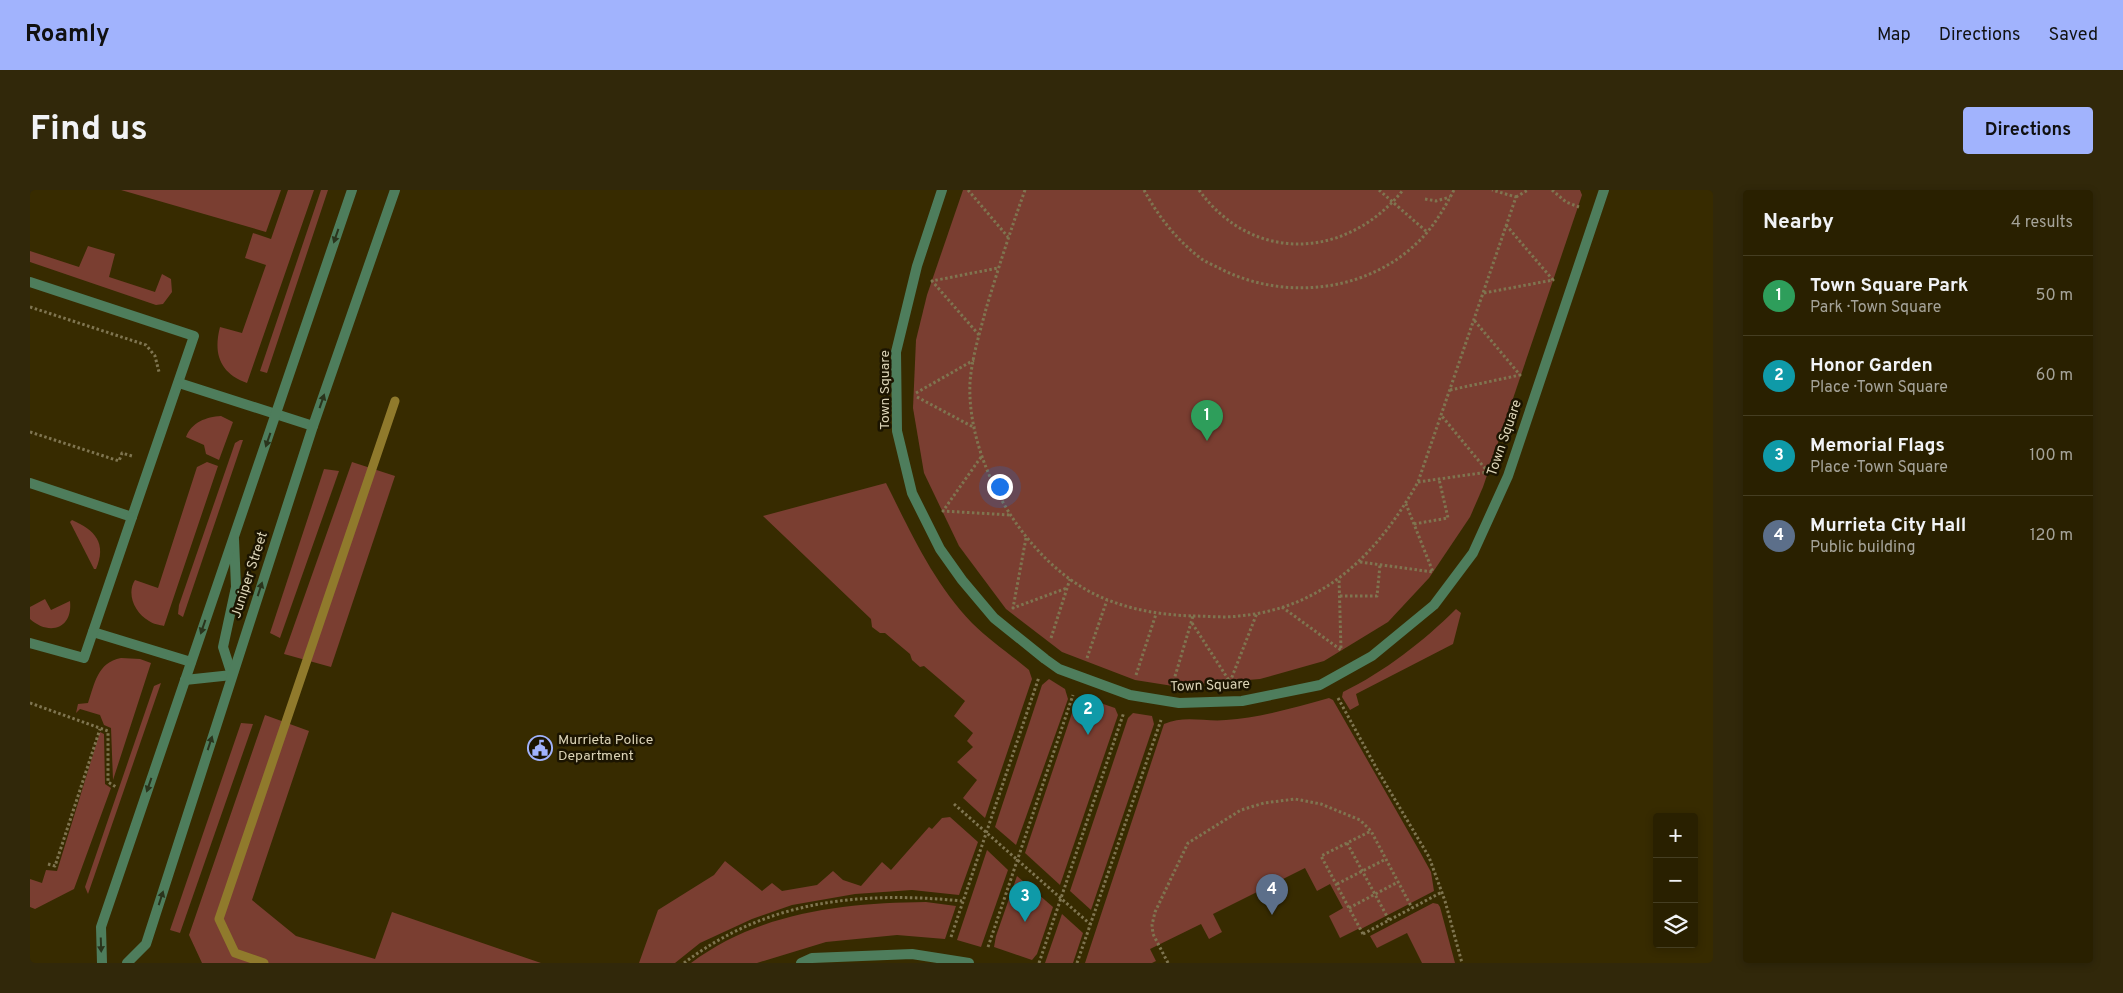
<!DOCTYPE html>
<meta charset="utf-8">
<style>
body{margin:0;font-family:Overpass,sans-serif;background:#31280a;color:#f1f3f6}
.controls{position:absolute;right:15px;bottom:15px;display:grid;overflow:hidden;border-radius:5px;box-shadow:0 2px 8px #0003}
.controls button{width:45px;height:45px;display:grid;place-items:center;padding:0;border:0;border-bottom:1px solid #453e22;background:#292000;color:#f1f3f6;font:25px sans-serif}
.you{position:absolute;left:969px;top:296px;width:18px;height:18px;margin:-12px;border:4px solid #fff;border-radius:50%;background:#1a73e8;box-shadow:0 0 0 8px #1a73e833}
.badge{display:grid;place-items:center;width:32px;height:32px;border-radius:50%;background:#a1b3fd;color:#fff;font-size:16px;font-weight:700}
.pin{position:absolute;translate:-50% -41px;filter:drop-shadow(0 1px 2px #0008)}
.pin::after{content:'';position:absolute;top:26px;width:18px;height:15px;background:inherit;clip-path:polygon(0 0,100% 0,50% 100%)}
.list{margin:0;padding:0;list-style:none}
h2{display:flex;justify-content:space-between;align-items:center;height:65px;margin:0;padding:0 20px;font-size:21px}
h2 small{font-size:16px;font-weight:400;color:#a5a399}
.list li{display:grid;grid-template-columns:32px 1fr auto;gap:15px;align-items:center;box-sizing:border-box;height:80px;padding:0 20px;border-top:1px solid #453e22}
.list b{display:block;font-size:19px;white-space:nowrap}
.list p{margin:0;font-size:16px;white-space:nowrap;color:#a5a399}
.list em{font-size:16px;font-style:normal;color:#a5a399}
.icon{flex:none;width:28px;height:28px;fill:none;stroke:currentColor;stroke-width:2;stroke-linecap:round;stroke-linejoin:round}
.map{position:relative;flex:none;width:1683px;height:773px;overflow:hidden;border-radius:5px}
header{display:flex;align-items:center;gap:30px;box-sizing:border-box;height:70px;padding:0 25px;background:#a1b3fd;color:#111}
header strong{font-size:24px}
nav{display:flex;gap:28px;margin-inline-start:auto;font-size:18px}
.intro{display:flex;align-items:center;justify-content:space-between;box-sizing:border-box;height:120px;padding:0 30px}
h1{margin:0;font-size:35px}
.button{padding:12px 22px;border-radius:5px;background:#a1b3fd;color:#111;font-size:18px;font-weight:700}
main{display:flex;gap:30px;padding:0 30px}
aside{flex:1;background:#292000;border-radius:5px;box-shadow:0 2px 8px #0003}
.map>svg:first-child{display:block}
</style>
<header>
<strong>Roamly</strong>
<nav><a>Map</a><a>Directions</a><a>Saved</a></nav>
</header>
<div class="intro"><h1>Find us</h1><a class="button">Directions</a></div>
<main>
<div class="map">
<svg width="1683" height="773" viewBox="0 0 1683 773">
<rect width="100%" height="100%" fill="#372b00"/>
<g fill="#7a3e31">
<path d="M91,0H251L236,42Z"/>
<path d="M258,0H284L217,193C190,183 183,164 190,137L212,143L236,75L215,68L223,43L241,49Z"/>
<path d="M291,0H298L237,183L230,181Z"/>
<path d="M933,0H1550L1552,5L1453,297L1440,327L1399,388L1358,432L1294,471L1230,489L1143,496L1105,490L1032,462L976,419L929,356L894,283L883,218L886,150L897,105Z"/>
<path d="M58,56L85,64L79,87L125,102L132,84L141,89L142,102L133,114L126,115L0,72V61L49,77Z"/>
<path d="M191,226L203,232L189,270L176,264L174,255L156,247C162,232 176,227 191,226Z"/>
<path d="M210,250H213L153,427L148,424L149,415L205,253Z"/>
<path d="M177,272L188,276L134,436C130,435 123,434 119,431C105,423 96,404 105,390L128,398L167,277Z"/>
<path d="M322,272L365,286L301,477L254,464Z"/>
<path d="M294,279L309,281L250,448L240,443Z"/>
<path d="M856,293C881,343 903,392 942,433C959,450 980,464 999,480L1002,489L955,628L933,608L947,590L927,572L943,557L937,551L943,543L924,526L935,511L894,476L890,477L882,470L880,464L855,443H850L842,437L841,429L733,326Z"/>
<path d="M42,330C65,340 77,353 66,379H64L40,332Z"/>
<path d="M15,409L21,420L40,411C43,439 19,446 0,429V417Z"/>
<path d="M1426,419L1431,423L1423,454L1326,504L1329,515L1320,520L1312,507L1313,502C1354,482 1394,451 1426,419Z"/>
<path d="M91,468L110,469L121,473L83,590L81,538L74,535L70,525L50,519L46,523L48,514L58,513C65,493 67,473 91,468Z"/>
<path d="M1019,489L1035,499L1038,509L986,655L965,637L1012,495Z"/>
<path d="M131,493L58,704L55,697L124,496Z"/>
<path d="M1053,507L1085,518L1088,525L1030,695L995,663L1046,511Z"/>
<path d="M1299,508L1303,510L1390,662L1401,682L1404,701L1329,740L1328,739L1310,748L1299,726L1313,718L1300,694L1287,701L1275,678L1183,724L1192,742L1179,749L1171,734L1120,759L1126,771L1122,773H1055L1134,534C1154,525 1175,532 1196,530C1229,528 1267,517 1299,508Z"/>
<path d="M1103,523L1122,526L1124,534L1061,720L1040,701L1098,528Z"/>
<path d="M235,525L279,541L222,710L266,746L345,769L362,722L511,773H172L159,745Z"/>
<path d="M211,533L223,534L150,743L140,740Z"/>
<path d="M70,542L74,544L75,594L81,598L44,699L5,719L0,717V689L12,693L16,680L27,681Z"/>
<path d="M920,627L948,652L929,705L882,700L825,704L762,715L722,729L670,753L645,773H609L628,720L684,685L695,671L732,701L742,693L752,701L787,695L803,681L813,690L831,696L852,672L861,680L899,637L902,639L912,628Z"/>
<path d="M957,660L978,680L951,757L927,750Z"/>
<path d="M987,686L1023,717L1007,764L1002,770L964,757L966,746Z"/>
<path d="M896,712L926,716L915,749L867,745L796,752L727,773H661C729,722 814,713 896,712Z"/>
<path d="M1403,713L1408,714L1410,717L1425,773H1392L1377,743L1347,758L1340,746Z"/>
<path d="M1032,724L1053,743L1043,773H1015Z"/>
</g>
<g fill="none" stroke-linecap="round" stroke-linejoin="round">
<path stroke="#907a2c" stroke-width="9" d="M234,773L205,763L189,729L365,211"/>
<g stroke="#7f7550" stroke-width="3" stroke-dasharray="2.5 2.5" stroke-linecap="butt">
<path d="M938,0L978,47"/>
<path d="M995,0C981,39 968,79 956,119C950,142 942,167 940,192C936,275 1000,381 1078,410C1106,421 1134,425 1163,426L1143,493"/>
<path d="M1114,0C1128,26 1146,49 1169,67C1175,72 1183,75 1189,78C1252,111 1335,103 1387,53C1403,38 1414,19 1424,0"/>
<path d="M1169,0C1223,75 1318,69 1373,0"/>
<path d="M1349,0L1397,42"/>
<path d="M1522,0L1536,12L1549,17"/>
<path d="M1486,7L1498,0"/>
<path d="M1395,9L1406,11L1420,7"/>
<path d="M1454,103L1523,90L1476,35"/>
<path d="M0,117L116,155L125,166L129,182"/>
<path d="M949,145L902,91L968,78"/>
<path d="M1420,200L1490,185L1444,130"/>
<path d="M886,203L944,170"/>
<path d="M887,207L945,238"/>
<path d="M0,242L89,271L92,263L102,266"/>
<path d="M951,267L913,321L980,325"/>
<path d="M1388,292L1458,282L1411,225"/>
<path d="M1384,334L1418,328L1409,289"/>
<path d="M996,348L983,418L1037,398"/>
<path d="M1330,372L1403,382L1376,314"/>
<path d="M1310,406H1347L1350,375"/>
<path d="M1252,417L1311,460L1309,388"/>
<path d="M1163,426C1178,426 1194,428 1209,426C1295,418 1348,363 1388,292L1486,7L1462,0"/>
<path d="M1162,433L1200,492L1227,423"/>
<path d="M1021,448L1040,389"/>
<path d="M1057,468L1077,410"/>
<path d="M1106,485L1126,424"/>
<path d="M1308,508L1348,581L1399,667L1415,711L1432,773"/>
<path d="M0,513L78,541V592L86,597"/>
<path d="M924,614L1060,734"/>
<path d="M1317,653L1359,730"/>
<path d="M18,674L25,676L70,539"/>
<path d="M1307,694L1356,669"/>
<path d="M1319,718L1368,692"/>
<path d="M1333,744L1291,666L1341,641"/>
<path d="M1333,744L1412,702"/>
<path d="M921,747L1009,487"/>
<path d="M958,757L1043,505"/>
<path d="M654,773C737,710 831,701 932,711"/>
<path d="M1009,773L1094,522"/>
<path d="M1047,773L1131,530"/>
<path d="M1138,773L1123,744L1122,735L1125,722L1158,653L1211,620L1234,613L1265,609L1291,614L1330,630L1341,641L1382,718"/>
</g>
<g stroke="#4e7d5c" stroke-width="10">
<path d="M0,92L164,146L102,327L0,293"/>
<path d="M149,193L283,236"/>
<path d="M63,442L161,472"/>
<path d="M0,453L54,468L102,327"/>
<path d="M155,490L202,485L193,457L206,397L204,349"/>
<path d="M771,773L782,768L882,764L939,773"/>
</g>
<path stroke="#4e7d5c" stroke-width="10" d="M912,0L887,76L866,162L867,241L882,303L910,359L932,390L964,428L1015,469L1029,479L1100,505L1149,513L1212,511L1290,495L1342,466L1404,415L1443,363L1478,286L1574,0"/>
<g stroke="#4e7d5c" stroke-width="10">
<path d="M72,773L71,737L322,0"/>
<path d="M97,773L116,754L283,236L365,0"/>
</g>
</g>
<defs><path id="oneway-solid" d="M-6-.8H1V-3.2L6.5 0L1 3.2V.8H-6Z" transform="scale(1.25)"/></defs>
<g fill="#2a341c">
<use href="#oneway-solid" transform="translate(306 46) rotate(109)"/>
<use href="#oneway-solid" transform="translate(292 211) rotate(-71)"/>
<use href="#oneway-solid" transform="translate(238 250) rotate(109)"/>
<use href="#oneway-solid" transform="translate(230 399) rotate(-72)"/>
<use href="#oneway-solid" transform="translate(173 437) rotate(109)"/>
<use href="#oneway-solid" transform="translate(180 553) rotate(-72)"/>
<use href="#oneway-solid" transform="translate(119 595) rotate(109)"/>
<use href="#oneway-solid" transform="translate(131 708) rotate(-72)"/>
<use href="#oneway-solid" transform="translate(71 755) rotate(88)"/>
</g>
<defs>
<symbol id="civic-ring" viewBox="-11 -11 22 22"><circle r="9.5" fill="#1b1400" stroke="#a1b3fd" stroke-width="1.5"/><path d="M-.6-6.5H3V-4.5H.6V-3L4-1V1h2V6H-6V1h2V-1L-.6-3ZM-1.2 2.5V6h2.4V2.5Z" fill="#a1b3fd"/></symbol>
</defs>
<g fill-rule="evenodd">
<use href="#civic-ring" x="496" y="544" width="28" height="28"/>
</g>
<g text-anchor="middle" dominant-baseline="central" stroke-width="5" stroke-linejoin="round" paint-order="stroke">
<g font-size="14" fill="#dbd3b6" stroke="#1b1400">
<text transform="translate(855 200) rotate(-90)">Town Square</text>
<text transform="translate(1475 248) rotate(-71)">Town Square</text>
<text transform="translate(220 385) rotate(-72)">Juniper Street</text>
<text transform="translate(1180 496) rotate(-2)">Town Square</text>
</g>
<g font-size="14" fill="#dbd3b6" stroke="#1b1400" text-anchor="start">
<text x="528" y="550">Murrieta Police<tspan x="528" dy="16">Department</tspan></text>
</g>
</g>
</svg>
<div class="controls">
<button>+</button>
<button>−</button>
<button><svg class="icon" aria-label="layers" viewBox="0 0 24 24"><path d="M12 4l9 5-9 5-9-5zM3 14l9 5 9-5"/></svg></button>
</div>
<div class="you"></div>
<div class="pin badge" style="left:1177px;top:251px;background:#2e9e5b">1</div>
<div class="pin badge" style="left:1058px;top:545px;background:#0f9aa8">2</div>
<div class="pin badge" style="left:995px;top:732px;background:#0f9aa8">3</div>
<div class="pin badge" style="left:1242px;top:725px;background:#5c6f8a">4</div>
</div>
<aside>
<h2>Nearby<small>4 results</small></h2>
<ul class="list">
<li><span class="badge" style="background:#2e9e5b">1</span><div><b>Town Square Park</b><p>Park · Town Square</p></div><em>50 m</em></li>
<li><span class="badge" style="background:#0f9aa8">2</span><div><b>Honor Garden</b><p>Place · Town Square</p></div><em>60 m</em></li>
<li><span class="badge" style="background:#0f9aa8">3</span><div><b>Memorial Flags</b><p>Place · Town Square</p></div><em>100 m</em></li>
<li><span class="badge" style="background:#5c6f8a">4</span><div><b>Murrieta City Hall</b><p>Public building</p></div><em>120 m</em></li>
</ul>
</aside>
</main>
